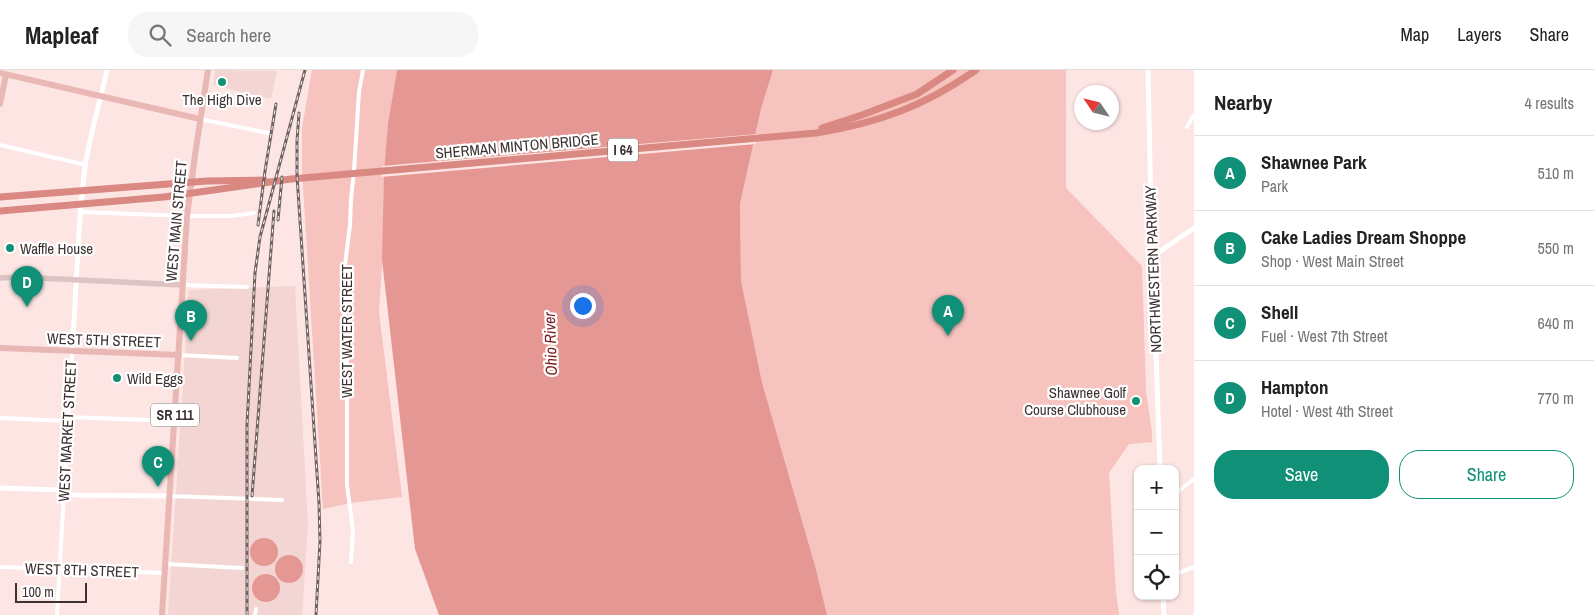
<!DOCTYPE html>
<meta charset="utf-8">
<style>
body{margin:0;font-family:"Archivo Narrow",sans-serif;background:#f6f6f6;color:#222}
.controls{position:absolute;right:15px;bottom:15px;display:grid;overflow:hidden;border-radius:10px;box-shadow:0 1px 4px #0004}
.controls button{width:45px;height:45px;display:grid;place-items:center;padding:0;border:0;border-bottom:1px solid #e0e0e0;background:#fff;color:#222;font:25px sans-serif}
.compass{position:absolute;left:1074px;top:15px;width:45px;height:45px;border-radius:50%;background:#fff;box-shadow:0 1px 4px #0004;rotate:305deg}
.scale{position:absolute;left:15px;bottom:12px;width:72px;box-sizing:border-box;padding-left:5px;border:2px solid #3d3231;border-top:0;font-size:14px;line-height:18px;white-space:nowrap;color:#3d3231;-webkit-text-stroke:4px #fff;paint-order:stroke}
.you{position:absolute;left:582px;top:235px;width:18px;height:18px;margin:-12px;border:4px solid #fff;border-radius:50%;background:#1a73e8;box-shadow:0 0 0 8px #1a73e833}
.badge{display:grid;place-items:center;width:32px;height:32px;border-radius:50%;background:#109077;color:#fff;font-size:16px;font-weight:700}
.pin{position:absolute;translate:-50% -41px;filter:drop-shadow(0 1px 2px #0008)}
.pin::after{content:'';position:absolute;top:26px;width:18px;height:15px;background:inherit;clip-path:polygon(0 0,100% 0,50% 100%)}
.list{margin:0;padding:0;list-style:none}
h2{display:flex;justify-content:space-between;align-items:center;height:65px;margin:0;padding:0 20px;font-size:21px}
h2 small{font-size:16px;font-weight:400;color:#767676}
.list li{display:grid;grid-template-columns:32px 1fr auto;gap:15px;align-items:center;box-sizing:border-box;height:75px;padding:0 20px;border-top:1px solid #e0e0e0}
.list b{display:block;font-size:19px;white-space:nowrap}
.list p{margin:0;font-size:16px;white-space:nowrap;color:#767676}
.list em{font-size:16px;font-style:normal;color:#767676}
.actions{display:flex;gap:10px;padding:15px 20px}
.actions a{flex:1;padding:11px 0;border:1px solid #109077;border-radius:20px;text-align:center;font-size:18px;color:#109077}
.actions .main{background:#109077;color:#fff}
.icon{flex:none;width:28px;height:28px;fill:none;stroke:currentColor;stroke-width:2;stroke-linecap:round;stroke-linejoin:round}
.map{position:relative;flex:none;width:1194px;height:545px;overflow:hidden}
header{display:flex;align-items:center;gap:30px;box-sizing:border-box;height:70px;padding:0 25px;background:#fff;border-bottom:1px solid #e0e0e0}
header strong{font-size:24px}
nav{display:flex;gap:28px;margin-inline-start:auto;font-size:18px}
.search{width:350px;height:45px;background:#f6f6f6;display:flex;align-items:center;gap:12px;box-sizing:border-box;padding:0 18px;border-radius:20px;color:#767676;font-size:19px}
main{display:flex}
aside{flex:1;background:#fff}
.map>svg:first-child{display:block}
</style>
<header>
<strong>Mapleaf</strong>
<div class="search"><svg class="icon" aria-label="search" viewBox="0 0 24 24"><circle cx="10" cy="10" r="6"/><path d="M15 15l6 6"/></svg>Search here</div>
<nav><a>Map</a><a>Layers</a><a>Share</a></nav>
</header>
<main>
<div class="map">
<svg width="1194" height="545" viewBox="0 0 1194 545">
<rect width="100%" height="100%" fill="#fce5e3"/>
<g fill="#f3d6d3">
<path d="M215,0L277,1L271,29L213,15Z"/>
<path d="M295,216L308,455L302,545H168L189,220Z"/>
</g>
<g fill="#f6c3bf">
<path d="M312,0H397L388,53L384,101L383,178L379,242L402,427L350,433L323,439L302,100V58Z"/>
<path d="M773,0H1066V118L1142,196L1146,321L1152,362V372L1129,374L1109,403L1116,522L1119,545H815L781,426L741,211L740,134L761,39Z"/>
</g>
<g fill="#e59893">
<path d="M397,0H773L761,39L740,134L741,211L762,313L815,496L827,545H439L415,479L382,190L384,101L388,53Z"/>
<circle cx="264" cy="482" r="14"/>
<circle cx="289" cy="499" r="14"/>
<circle cx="266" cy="518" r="14"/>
</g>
<path fill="#fce5e3" d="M758,64L756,74L381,107L382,96Z"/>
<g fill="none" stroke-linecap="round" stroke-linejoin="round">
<g stroke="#fff" stroke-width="4">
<path d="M200,49L268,63"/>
<path d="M1187,57L1194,45"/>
<path d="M0,75L86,95"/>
<path d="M80,142L187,146H232L254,143"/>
<path d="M183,215L247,217"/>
<path d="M179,285L237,288"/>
<path d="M68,347L175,351"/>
<path d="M0,348L68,351"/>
<path d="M1175,424L1194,409"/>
<path d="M170,426L282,430"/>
<path d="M351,492L353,461L347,415V294L343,211L350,155L351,129L354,101L359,22L363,0"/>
<path d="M166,494L242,498"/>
<path d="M0,497L165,503"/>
<path d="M1175,504L1194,497"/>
<path d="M57,545L72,281"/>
<path d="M255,545L256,539"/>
</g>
<g stroke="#fff" stroke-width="5">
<path d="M1148,0L1151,139L1160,399"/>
<path d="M1153,186L1194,158"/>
<path d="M72,281C77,219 77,158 85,97C90,65 100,32 107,0"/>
<path d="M0,418L60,420L73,425L170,426"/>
<path d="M1163,526L1164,545"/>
</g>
<path stroke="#dbc4c3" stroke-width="5.5" d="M0,208L18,207L183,215"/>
<g stroke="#e9b8b4" stroke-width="6">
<path d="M0,3L200,49"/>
<path d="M0,34L6,5"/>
<path d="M0,278L179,285"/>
<path d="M162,545L187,146L195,85L208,0"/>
</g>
<g stroke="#da8882" stroke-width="7">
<path d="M822,58L862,45L917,24L953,0"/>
<path d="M0,127L207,111L264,110"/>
<path d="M0,141L164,127L291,109L816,63C879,53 924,36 976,0"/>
</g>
<defs>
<g id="rail">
<path d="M299,43L297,71V106L319,433L320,471L316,545"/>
<path d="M278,150L282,107"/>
<path d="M258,155L265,101L276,34"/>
<path d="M252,426L274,141"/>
<path d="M247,545V355L255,203L260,167L305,0"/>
</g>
</defs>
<use href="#rail" stroke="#726362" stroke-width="3"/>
<use href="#rail" stroke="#fff" stroke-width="1" stroke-dasharray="4" stroke-linecap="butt"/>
</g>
<g fill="#109077" stroke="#fff" stroke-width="2">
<circle cx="222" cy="12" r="5"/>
<circle cx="10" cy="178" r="5"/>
<circle cx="117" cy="308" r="5"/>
<circle cx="1136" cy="331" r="5"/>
</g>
<g text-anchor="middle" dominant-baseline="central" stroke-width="4.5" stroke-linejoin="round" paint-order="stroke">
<g fill="#fff" stroke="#77706f" stroke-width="1">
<rect x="608" y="68.5" width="30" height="23" rx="4"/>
<rect x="151" y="333.5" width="48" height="23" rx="4"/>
</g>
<g font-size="14" font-weight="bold" fill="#3d3231">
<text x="623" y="80">I 64</text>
<text x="175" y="345">SR 111</text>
</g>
<g font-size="15" fill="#3d3231" stroke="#fff" text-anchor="start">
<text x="222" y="29" text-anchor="middle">The High Dive</text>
<text x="20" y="178">Waffle House</text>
<text x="127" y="308">Wild Eggs</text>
<text x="1126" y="322" text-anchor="end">Shawnee Golf<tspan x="1126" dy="17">Course Clubhouse</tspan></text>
</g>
<g font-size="15" fill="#3d3231" stroke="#fff">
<text transform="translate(517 76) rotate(-5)">SHERMAN MINTON BRIDGE</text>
<text transform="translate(176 151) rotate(-85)">WEST MAIN STREET</text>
<text transform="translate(1153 199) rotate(-92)">NORTHWESTERN PARKWAY</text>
<text transform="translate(346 261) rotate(-90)">WEST WATER STREET</text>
<text transform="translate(104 270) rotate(2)">WEST 5TH STREET</text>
<text transform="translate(67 361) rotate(-87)">WEST MARKET STREET</text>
<text transform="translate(82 500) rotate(2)">WEST 8TH STREET</text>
</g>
<g font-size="16" font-style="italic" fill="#761c1f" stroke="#fff">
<text transform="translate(550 274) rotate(-92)">Ohio River</text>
</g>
</g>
</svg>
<div class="controls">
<button>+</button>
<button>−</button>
<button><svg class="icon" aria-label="locate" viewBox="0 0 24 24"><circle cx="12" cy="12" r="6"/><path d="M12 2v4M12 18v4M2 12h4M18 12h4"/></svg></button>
</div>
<svg class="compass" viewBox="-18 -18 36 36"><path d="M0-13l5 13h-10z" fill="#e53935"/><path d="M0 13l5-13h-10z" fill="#767676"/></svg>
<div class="scale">100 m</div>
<div class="you"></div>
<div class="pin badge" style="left:948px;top:266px">A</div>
<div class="pin badge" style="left:191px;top:271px">B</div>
<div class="pin badge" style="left:158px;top:417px">C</div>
<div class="pin badge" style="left:27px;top:237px">D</div>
</div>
<aside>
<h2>Nearby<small>4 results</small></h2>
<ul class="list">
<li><span class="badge">A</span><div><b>Shawnee Park</b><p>Park</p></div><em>510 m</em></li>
<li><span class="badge">B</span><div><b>Cake Ladies Dream Shoppe</b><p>Shop · West Main Street</p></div><em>550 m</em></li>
<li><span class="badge">C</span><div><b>Shell</b><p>Fuel · West 7th Street</p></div><em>640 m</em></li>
<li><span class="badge">D</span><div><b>Hampton</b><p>Hotel · West 4th Street</p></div><em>770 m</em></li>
</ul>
<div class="actions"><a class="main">Save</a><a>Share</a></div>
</aside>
</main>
